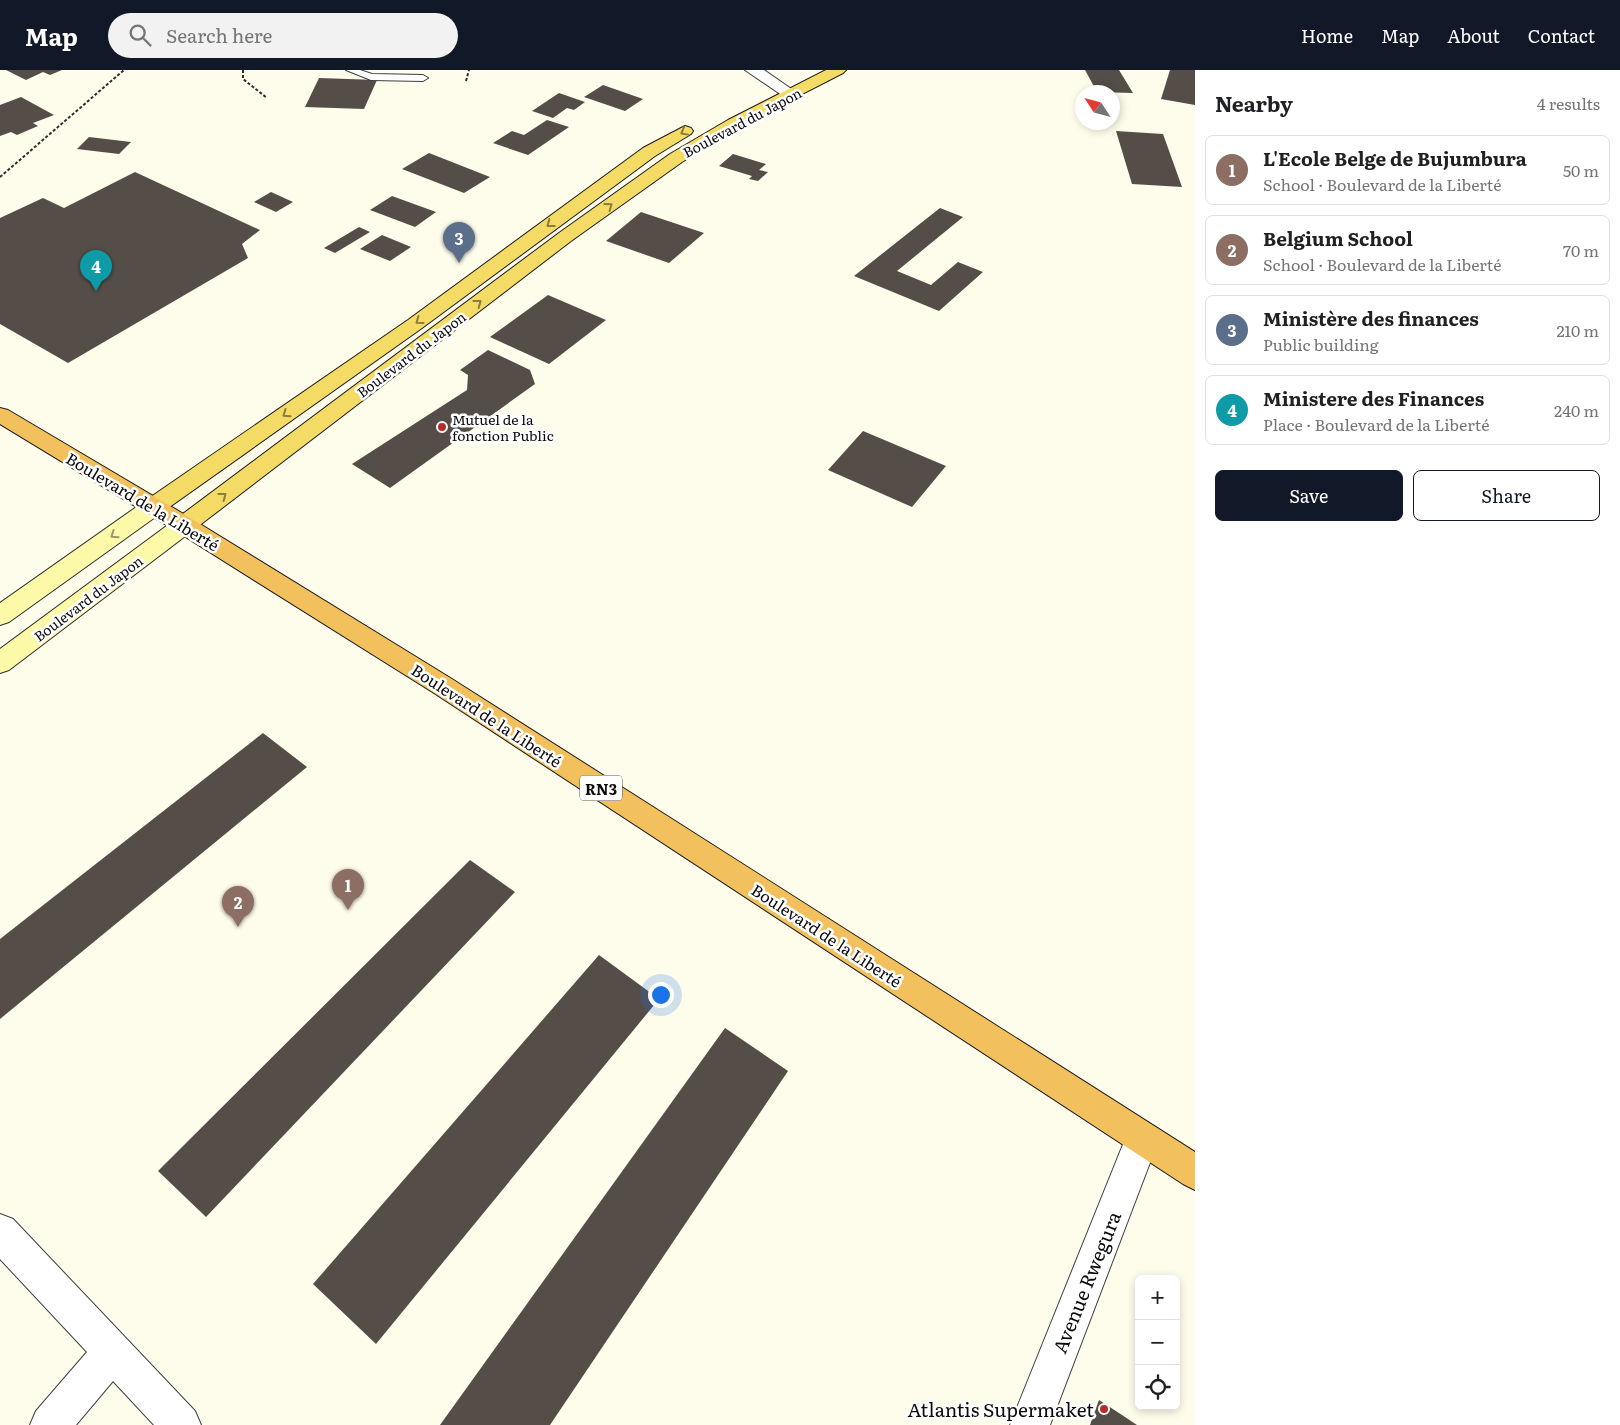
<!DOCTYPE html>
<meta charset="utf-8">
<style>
body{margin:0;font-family:Literata,serif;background:#f2f2f2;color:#202124}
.controls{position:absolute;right:15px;bottom:15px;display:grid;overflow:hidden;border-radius:8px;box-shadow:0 2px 8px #0003}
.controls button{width:45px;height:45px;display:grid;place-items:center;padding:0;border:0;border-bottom:1px solid #e0e0e0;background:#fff;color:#202124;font:25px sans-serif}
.compass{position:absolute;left:1075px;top:15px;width:45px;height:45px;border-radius:50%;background:#fff;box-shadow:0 2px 8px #0003;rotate:306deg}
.you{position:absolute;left:660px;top:924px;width:18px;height:18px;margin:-12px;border:4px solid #fff;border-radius:50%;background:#1a73e8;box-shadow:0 0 0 8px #1a73e833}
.badge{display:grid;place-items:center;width:32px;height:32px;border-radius:50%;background:#111827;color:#fff;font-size:16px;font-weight:700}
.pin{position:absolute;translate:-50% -41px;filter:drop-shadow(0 1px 2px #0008)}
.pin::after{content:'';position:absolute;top:26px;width:18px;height:15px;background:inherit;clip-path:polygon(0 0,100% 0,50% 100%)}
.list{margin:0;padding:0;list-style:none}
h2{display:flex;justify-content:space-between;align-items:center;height:65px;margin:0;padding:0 20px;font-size:21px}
h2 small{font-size:16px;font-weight:400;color:#757577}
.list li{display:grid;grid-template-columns:32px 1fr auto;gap:15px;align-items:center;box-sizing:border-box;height:70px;margin:0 10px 10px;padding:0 10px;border:1px solid #e0e0e0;border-radius:8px}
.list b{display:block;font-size:19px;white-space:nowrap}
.list p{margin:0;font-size:16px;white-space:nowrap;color:#757577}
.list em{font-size:16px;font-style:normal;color:#757577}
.actions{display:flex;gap:10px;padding:15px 20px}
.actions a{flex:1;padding:11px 0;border:1px solid #111827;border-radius:8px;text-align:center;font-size:18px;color:#111827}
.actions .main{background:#111827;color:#fff}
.icon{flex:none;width:28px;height:28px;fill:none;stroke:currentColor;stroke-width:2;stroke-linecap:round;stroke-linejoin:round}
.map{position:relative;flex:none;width:1195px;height:1355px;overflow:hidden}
header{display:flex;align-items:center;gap:30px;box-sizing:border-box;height:70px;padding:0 25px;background:#111827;color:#fff}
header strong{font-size:24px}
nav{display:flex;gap:28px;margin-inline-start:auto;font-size:18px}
.search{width:350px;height:45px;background:#f2f2f2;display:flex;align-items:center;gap:12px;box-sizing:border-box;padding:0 18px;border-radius:28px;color:#757577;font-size:19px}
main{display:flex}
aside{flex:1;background:#fff}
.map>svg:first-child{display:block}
</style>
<header>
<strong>Map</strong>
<div class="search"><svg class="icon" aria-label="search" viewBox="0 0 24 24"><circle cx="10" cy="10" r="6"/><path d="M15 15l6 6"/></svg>Search here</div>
<nav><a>Home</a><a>Map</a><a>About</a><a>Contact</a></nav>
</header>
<main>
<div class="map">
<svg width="1195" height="1355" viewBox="0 0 1195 1355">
<rect width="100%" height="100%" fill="#fefceb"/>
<g fill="#544d48">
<path d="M6,0H62L50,5L43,2L26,10Z"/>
<path d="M1085,0H1119L1133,23L1097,22Z"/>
<path d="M1170,0H1195V35L1161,29Z"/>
<path d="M319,8L377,10L364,39L305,37Z"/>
<path d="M603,15L643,29L625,41L584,27Z"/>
<path d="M559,23L585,32L574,40L567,38L553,48L532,41Z"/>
<path d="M21,27L54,45L33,53L38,56L17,65L11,62L0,66V35Z"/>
<path d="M547,50L569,57L528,85L493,73L512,61L524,65Z"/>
<path d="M1116,61L1163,64L1182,117L1132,114Z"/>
<path d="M89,67L131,72L119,84L77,79Z"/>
<path d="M429,83L490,107L464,123L402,99Z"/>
<path d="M733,84L766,94L759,100L768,102L758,111L749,109L752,106L719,96Z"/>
<path d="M135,102L260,160L242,174L248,188L68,293L0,254V148L43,128L64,138Z"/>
<path d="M271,122L293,132L276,142L254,132Z"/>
<path d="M392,126L436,142L415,157L370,140Z"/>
<path d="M940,138L963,147L897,201L931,215L958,192L983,202L939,241L854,206Z"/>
<path d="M641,142L704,163L669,193L606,171Z"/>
<path d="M359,157L370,162L335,183L324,178Z"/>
<path d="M382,165L411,177L390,191L360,179Z"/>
<path d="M548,225L606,250L549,294L490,267Z"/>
<path d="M488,280L530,300L535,314L390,418L352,394L467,320L468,305L460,300Z"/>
<path d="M863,361L946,396L912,437L828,400Z"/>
<path d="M263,663L307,697L0,949V869Z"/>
<path d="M470,790L515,822L206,1147L158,1101Z"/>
<path d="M599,885L659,929L376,1274L313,1214Z"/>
<path d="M725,958L788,1001L550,1355H440Z"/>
<path d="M1099,1330L1125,1347L1137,1355H1090Z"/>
</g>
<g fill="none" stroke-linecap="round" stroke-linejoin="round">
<defs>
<path id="service" d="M346,0H360L372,4L423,5L428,8L423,11L371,10Z"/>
<g id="minor">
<path d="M745,0H764L800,25L798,28H786Z"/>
<path d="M1142,1052L1154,1057L1159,1069L1050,1355H1010L1130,1057Z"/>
<path d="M0,1144L13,1149L195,1341L201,1355H154L113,1311L76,1355H30L36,1341L87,1282L0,1189Z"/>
</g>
<g id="secondary">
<path d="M153,429L161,431L165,437L161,443L9,552L0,555V533L145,431Z"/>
<path d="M184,447L192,449L196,455L192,461L9,600L0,603V579L176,449Z"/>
</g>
<g id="primary">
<path d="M826,0H846L843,3L740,56L682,92L571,171L192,461L184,463L176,461L172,455L176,449L559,163L670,84L728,50Z"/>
<path d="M685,56L691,58L693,61L691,64L655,86L422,258L161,443L153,445L145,443L141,437L145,431L408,250L643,78Z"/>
</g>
<path id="trunk" d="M0,338L8,340L192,449L452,609L1195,1082V1120L1183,1114L434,623L176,461L0,354Z"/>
</defs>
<use href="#service" stroke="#3e3e3e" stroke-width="2"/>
<use href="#minor" stroke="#3e3e3e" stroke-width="2"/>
<use href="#secondary" stroke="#2d2d2d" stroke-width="2"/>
<use href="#primary" stroke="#1c1c1c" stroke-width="2"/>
<use href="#trunk" stroke="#1c1c1c" stroke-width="2"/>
<g stroke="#2d2d2d" stroke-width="2" stroke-dasharray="3 2" stroke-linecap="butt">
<path d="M243,0V9L267,28"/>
<path d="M466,11L469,0"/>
<path d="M0,107L124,0"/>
</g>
<use href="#service" fill="#fff" fill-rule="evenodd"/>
<use href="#minor" fill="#fff" fill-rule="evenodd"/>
<use href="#secondary" fill="#fcf9a8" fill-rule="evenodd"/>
<use href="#primary" fill="#f4db65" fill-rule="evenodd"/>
<use href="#trunk" fill="#f2c15e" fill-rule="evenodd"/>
</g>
<defs><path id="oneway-chevron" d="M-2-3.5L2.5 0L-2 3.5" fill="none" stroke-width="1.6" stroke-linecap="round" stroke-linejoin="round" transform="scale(1.25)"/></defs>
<g stroke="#8b7d3c">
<use href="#oneway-chevron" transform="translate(684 62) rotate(151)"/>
<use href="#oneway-chevron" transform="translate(609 136) rotate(-36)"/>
<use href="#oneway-chevron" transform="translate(550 154) rotate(143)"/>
<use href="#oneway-chevron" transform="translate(478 233) rotate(-37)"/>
<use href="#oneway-chevron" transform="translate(419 251) rotate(144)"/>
<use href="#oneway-chevron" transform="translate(286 344) rotate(145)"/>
<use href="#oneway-chevron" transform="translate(223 426) rotate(-37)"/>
</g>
<use stroke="#9c9a69" href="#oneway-chevron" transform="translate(114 465) rotate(145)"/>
<g fill="#b62c29" stroke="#fff" stroke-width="2">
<circle cx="442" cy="357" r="5"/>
<circle cx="1104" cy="1339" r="5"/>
</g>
<g text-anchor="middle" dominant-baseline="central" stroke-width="5" stroke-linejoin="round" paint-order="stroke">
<g font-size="14" fill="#0b0b0b" stroke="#fff">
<text transform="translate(742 52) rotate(-28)">Boulevard du Japon</text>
<text transform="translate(411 284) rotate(-37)">Boulevard du Japon</text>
<text transform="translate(88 528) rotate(-37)">Boulevard du Japon</text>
</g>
<g font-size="14" fill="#0b0b0b" stroke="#fff" text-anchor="start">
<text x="452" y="349">Mutuel de la<tspan x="452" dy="16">fonction Public</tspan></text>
</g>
<rect fill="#fff" stroke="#545454" stroke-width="1" x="580" y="705.5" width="42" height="25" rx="4"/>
<g font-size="15" font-weight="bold" fill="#0b0b0b">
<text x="601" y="718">RN3</text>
</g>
<g font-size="16" fill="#0b0b0b" stroke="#fff">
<text transform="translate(143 431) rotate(31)">Boulevard de la Liberté</text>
<text transform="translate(487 645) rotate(33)">Boulevard de la Liberté</text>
<text transform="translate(827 865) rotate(33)">Boulevard de la Liberté</text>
</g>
<g font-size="19" fill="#0b0b0b" stroke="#fff">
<text transform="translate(1086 1212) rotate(-68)">Avenue Rwegura</text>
</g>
<g font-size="19" fill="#0b0b0b" stroke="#fff" text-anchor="end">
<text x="1094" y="1339">Atlantis Supermaket</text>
</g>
</g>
</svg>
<div class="controls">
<button>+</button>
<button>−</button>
<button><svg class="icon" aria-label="locate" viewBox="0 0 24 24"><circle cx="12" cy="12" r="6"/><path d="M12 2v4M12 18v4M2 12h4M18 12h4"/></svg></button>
</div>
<svg class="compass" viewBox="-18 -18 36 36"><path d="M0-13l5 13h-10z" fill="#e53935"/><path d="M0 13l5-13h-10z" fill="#757577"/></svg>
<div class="you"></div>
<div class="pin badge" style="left:348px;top:840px;background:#8d6e63">1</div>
<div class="pin badge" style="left:238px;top:857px;background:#8d6e63">2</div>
<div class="pin badge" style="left:459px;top:193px;background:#5c6f8a">3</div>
<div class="pin badge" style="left:96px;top:221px;background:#0f9aa8">4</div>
</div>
<aside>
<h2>Nearby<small>4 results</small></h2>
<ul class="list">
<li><span class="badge" style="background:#8d6e63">1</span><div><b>L'Ecole Belge de Bujumbura</b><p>School · Boulevard de la Liberté</p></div><em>50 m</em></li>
<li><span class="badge" style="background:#8d6e63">2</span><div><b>Belgium School</b><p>School · Boulevard de la Liberté</p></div><em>70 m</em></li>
<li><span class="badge" style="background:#5c6f8a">3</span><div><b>Ministère des finances</b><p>Public building</p></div><em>210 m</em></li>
<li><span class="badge" style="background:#0f9aa8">4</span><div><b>Ministere des Finances</b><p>Place · Boulevard de la Liberté</p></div><em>240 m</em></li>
</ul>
<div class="actions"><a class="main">Save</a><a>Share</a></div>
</aside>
</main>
